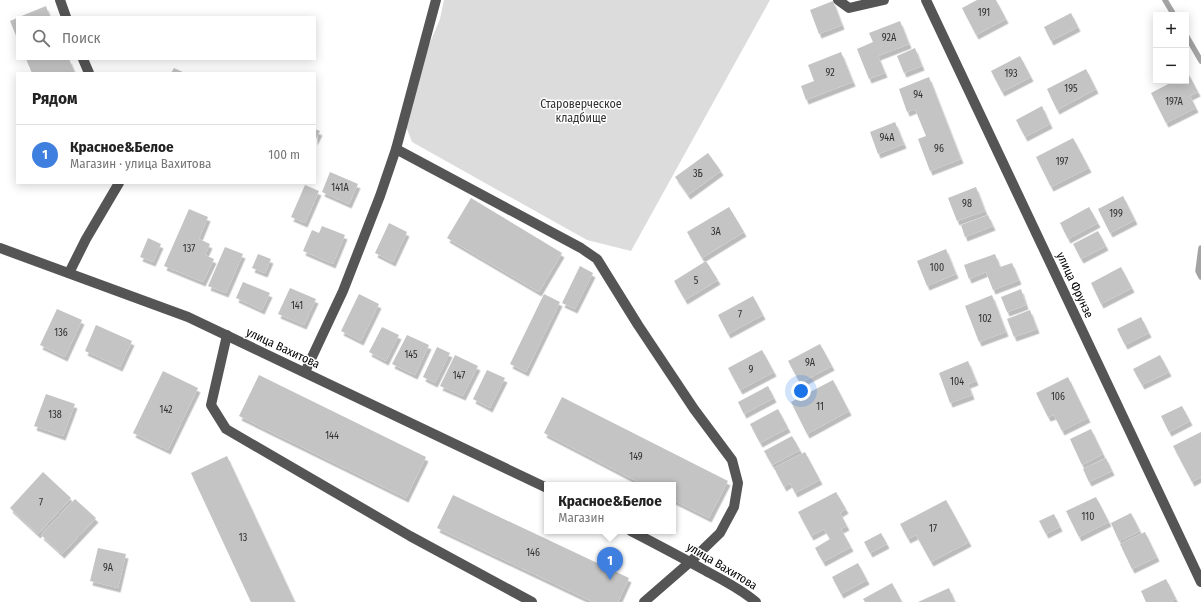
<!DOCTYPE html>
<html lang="ru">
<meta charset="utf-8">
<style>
body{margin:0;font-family:"Fira Sans Condensed",sans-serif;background:#f2f2f2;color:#222}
.controls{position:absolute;right:12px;top:12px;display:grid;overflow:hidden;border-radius:0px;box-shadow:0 2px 10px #0003}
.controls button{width:36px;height:36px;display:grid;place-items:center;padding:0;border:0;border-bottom:1px solid #e0e0e0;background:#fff;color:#222;font:20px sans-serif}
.you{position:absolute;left:801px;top:391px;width:14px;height:14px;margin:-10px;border:3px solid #fff;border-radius:50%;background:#1a73e8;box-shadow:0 0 0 6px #1a73e833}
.badge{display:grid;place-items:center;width:26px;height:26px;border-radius:50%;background:#b45309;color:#fff;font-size:13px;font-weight:700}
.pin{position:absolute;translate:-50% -33px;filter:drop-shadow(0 1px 2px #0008)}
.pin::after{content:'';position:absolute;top:21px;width:14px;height:12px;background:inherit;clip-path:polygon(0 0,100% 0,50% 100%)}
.popup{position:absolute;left:544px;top:482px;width:132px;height:52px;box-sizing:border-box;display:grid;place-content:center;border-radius:0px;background:#fff;filter:drop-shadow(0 1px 3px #0005);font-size:13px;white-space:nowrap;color:#767676}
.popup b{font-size:15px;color:#222}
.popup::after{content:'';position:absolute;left:50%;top:100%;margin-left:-8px;border:8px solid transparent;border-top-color:#fff}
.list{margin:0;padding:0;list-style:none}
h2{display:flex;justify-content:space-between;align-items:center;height:52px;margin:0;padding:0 16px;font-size:17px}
h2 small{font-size:13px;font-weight:400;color:#767676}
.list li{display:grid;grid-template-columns:26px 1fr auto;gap:12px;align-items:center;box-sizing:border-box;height:60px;padding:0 16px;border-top:1px solid #e0e0e0}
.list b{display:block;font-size:15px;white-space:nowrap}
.list p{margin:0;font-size:13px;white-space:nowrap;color:#767676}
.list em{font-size:13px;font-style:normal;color:#767676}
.icon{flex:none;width:22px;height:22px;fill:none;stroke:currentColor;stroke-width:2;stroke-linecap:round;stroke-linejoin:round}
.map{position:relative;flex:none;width:1201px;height:602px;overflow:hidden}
.search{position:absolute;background:#fff;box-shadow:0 2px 10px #0003;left:16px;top:16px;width:300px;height:44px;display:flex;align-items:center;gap:10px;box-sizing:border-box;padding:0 14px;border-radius:0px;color:#767676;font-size:15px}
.panel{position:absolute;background:#fff;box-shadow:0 2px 10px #0003;left:16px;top:72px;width:300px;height:112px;border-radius:0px}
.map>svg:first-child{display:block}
</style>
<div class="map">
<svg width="1201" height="602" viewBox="0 0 1201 602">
<defs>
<filter id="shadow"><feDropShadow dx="2.5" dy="4.5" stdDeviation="0" flood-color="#0004"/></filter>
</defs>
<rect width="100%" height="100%" fill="#fff"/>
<path fill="#dcdcdc" d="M444,0H770L631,251L587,240L412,142L403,119L408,94L440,19Z"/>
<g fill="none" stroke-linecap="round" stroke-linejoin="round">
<g stroke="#a3a3a3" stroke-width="5.5">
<path d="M1165,0L1174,15"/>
<path d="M1186,35L1201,61"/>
<path d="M1201,248L1198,271L1201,277"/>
</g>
</g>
<g fill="#c4c4c4" filter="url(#shadow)">
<path d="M977,0H996L1006,19L976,35L962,8Z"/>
<path d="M833,1L842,25L819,34L810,10Z"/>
<path d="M46,6L50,17H19Z"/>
<path d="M1071,13L1078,27L1051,41L1044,27Z"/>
<path d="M17,18V38L10,21Z"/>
<path d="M900,21L909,44L878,56L885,73L869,79L857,49L873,42L869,33Z"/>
<path d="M915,48L922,66L904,73L897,56Z"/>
<path d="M841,52L853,82L806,100L801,86L814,81L808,65Z"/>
<path d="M1020,56L1031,77L1002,92L991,71Z"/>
<path d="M26,59H69L75,73H32Z"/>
<path d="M174,68L185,73H171Z"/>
<path d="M1086,69L1096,89L1057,110L1047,89Z"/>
<path d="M1188,73L1198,92L1190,96L1196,108L1166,123L1151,93L1174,81H1186V75Z"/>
<path d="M929,77L961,159L930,171L918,139L926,136L915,109L907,112L899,89Z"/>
<path d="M1042,106L1050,124L1025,137L1016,120Z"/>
<path d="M895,122L904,144L878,154L870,132Z"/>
<path d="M315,129L320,131L315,141Z"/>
<path d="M1073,138L1089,168L1051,187L1036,157Z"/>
<path d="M708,153L721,171L688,195L675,177Z"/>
<path d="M330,172L358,184L349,204L322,192Z"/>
<path d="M305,185L319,191L305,223L291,217Z"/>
<path d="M976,187L985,211L957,221L948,198Z"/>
<path d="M1123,196L1135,220L1110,233L1098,209Z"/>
<path d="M471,198L562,253L539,292L447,238Z"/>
<path d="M729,207L744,232L702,258L687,232Z"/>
<path d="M1089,207L1098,223L1068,239L1060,223Z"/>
<path d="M189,209L208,217L199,239L210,244L205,255L214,259L203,282L164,266Z"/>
<path d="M988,215L993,226L965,237L961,225Z"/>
<path d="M389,223L407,232L393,262L375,253Z"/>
<path d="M322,226L345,235L333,264L303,251L312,230L319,233Z"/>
<path d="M1098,231L1106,246L1081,259L1073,244Z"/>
<path d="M148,238L161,244L153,262L140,257Z"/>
<path d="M225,247L243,254L226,293L208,286Z"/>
<path d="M946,249L956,274L927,286L917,261Z"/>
<path d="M258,254L271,259L265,273L252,268Z"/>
<path d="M995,254L1000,267L1012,263L1019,280L993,290L986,272L969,279L964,265Z"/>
<path d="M706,261L718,280L685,300L674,281Z"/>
<path d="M580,266L593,273L575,309L562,303Z"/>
<path d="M1121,267L1132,288L1101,304L1091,283Z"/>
<path d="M243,282L270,293L262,310L236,298Z"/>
<path d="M290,288L316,299L304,325L278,314Z"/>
<path d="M1021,289L1026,305L1007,312L1001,297Z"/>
<path d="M359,294L379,304L361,341L341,331Z"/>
<path d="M544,294L560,302L526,372L510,364Z"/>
<path d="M992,295L1006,332L979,342L965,306Z"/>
<path d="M753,296L763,315L728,334L718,315Z"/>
<path d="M57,309L82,320L65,357L40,345Z"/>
<path d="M1030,310L1037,329L1014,337L1007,319Z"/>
<path d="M1141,317L1149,333L1125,345L1117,329Z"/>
<path d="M96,325L132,341L120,367L85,351Z"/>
<path d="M382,327L399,335L386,361L369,352Z"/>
<path d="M407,335L429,345L415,375L392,364Z"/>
<path d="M820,344L832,366L800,383L788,361Z"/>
<path d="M437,347L450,353L435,383L423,377Z"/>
<path d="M762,350L774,372L740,390L728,368Z"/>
<path d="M455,355L478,366L463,396L440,386Z"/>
<path d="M1160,355L1169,372L1142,385L1133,369Z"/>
<path d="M968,361L976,381L968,384L972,395L950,403L939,373Z"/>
<path d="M487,370L505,378L490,408L473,399Z"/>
<path d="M163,371L198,388L168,450L133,433Z"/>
<path d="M259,375L426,457L406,498L239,416Z"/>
<path d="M1068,377L1088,418L1062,431L1054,415L1048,417L1036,393Z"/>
<path d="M833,380L849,411L807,434L791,402Z"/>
<path d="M768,386L774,398L744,414L738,402Z"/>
<path d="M46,394L75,404L63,436L34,426Z"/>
<path d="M562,397L728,481L709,518L673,500V485H644L544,433Z"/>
<path d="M1182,406L1190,421L1169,432L1161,416Z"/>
<path d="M778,409L788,428L760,443L750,424Z"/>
<path d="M1091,429L1103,454L1082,465L1070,439Z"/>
<path d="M1201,432V477L1192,482L1173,446Z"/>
<path d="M792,436L800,450L772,465L764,451Z"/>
<path d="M805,452L820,480L795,493L790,483L784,487L774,468Z"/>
<path d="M227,456L295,602H251L191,473Z"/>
<path d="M1106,458L1112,471L1089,482L1083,469Z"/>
<path d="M43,472L71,498L38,534L10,508Z"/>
<path d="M836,492L846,509L840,513L847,526L841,529L851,547L823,562L815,548L830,539L824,529L811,536L798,512Z"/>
<path d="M453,495L629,578L618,602H593L437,528Z"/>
<path d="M1096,497L1109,522L1079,537L1066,511Z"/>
<path d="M75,499L96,518L62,554L41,535Z"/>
<path d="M946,500L969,542L931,562L916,535L908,539L900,524Z"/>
<path d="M1131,513L1140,531L1119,541L1111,523Z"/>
<path d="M1054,514L1060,527L1046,534L1039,521Z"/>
<path d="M1145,532L1157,557L1132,569L1120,544Z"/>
<path d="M881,533L887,544L870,553L864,542Z"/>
<path d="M98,548L126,554L118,588L90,581Z"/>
<path d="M858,563L867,580L841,594L832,577Z"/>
<path d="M1166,579L1176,599L1170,602H1146L1141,591Z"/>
<path d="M892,583L902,602H865L863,599Z"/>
<path d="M949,588L955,602H918Z"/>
</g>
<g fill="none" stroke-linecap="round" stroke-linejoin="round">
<g stroke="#555" stroke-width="10">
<path d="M60,0L66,17"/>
<path d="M838,0L849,8L884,0"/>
<path d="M926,0L1201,582"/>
<path d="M83,59L89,73"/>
<path d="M396,149L581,248L597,259L638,325L694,409L732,460L738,483L734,507L720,533L690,562L644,602"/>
<path d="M0,248L188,317L547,488"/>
<path d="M69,273L86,239L119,183"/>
<path d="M227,335L211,405L226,429L410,536L532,602"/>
<path d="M305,372L343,291L380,196L396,149L436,0"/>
<path d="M631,531C656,544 681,557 706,571C723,580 741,589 756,602"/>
</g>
</g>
<g text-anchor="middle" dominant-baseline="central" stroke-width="3" stroke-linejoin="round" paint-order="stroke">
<g font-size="10" fill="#313131">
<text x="984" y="13">191</text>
<text x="889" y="38">92А</text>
<text x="830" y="73">92</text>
<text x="1011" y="74">193</text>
<text x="1071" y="89">195</text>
<text x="918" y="95">94</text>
<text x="1174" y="102">197А</text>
<text x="887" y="138">94А</text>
<text x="939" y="149">96</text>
<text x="1062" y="162">197</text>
<text x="698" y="174">3Б</text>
<text x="340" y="188">141А</text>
<text x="967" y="204">98</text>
<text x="1116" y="214">199</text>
<text x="716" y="232">3А</text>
<text x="189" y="249">137</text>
<text x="937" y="268">100</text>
<text x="696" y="281">5</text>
<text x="297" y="306">141</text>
<text x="740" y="315">7</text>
<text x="985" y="319">102</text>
<text x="61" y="333">136</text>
<text x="411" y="355">145</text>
<text x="810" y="363">9А</text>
<text x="751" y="370">9</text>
<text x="459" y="376">147</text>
<text x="957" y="382">104</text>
<text x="1058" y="397">106</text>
<text x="820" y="407">11</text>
<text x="166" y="410">142</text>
<text x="55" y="415">138</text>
<text x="332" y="436">144</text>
<text x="636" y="457">149</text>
<text x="41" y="503">7</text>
<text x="1088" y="517">110</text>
<text x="933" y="529">17</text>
<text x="243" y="538">13</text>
<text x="533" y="553">146</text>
<text x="108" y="568">9А</text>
</g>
<g font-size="12" fill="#333" stroke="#fff">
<text x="581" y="104">Староверческое<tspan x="581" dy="14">кладбище</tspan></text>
</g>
<g font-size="12" fill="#000" stroke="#fff">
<text transform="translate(1075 285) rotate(65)">улица Фрунзе</text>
<text transform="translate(283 348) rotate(25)">улица Вахитова</text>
<text transform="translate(722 566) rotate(31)">улица Вахитова</text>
</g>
</g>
</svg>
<div class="controls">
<button>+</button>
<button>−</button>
</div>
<div class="you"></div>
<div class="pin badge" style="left:610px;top:580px;background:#3f7fe0">1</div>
<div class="popup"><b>Красное&amp;Белое</b>Магазин</div>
<div class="search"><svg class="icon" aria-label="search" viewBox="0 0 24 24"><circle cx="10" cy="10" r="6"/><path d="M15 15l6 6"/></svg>Поиск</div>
<section class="panel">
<h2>Рядом<small></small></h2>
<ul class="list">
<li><span class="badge" style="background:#3f7fe0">1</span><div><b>Красное&amp;Белое</b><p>Магазин · улица Вахитова</p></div><em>100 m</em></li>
</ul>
</section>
</div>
